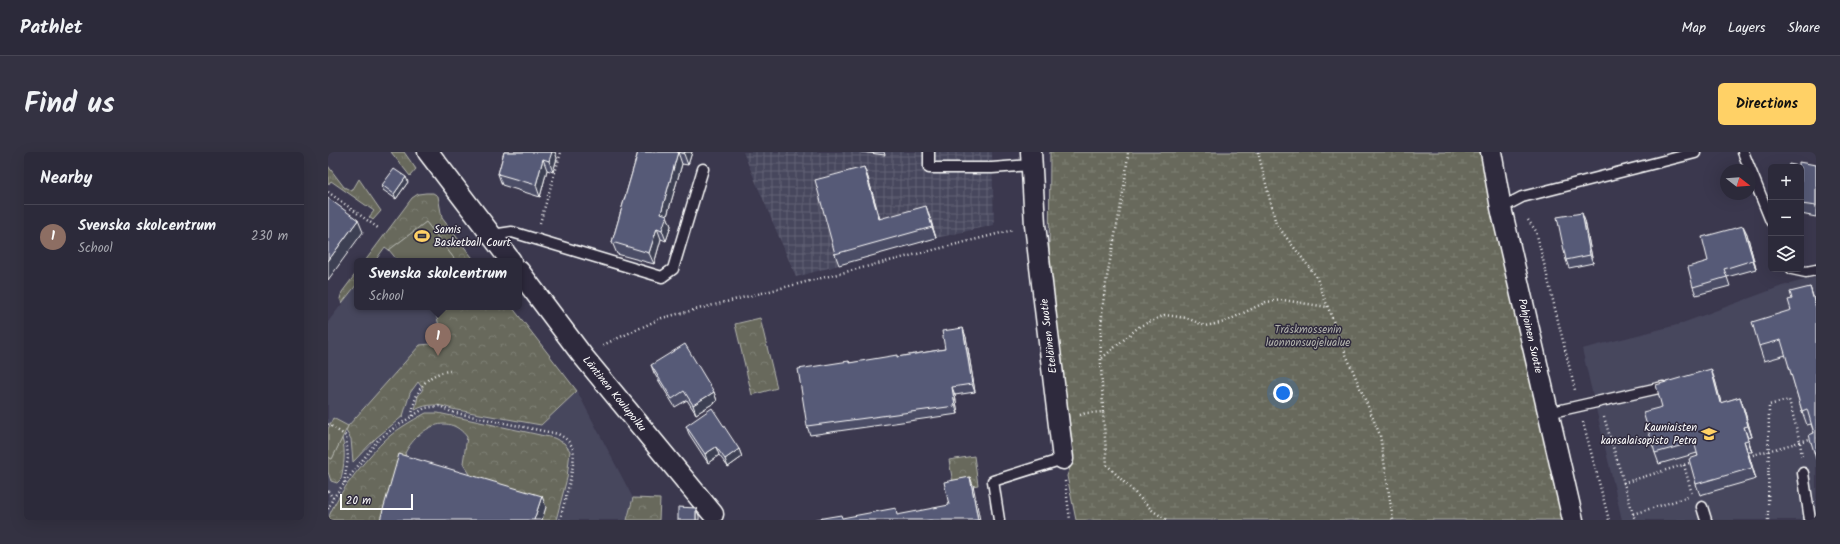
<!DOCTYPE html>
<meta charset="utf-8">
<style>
body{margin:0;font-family:Kalam,sans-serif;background:#343242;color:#f1f3f6}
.controls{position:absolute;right:12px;top:12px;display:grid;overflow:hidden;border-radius:6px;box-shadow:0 4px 16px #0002}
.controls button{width:36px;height:36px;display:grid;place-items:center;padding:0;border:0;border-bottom:1px solid #484654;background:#2c2a3a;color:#f1f3f6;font:20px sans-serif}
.compass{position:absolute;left:1392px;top:12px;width:36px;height:36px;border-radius:50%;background:#2c2a3a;box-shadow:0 4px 16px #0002;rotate:107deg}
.scale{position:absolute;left:12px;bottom:10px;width:73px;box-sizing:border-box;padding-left:4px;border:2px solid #fff;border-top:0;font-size:11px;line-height:14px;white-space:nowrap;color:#fff;-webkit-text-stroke:3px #2f2a3d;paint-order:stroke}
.you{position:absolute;left:955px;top:241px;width:14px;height:14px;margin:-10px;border:3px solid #fff;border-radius:50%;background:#1a73e8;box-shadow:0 0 0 6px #1a73e833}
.badge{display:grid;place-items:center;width:26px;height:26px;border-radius:50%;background:#ffd166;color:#fff;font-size:13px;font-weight:700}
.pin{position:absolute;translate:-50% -33px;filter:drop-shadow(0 1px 2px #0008)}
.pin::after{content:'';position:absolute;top:21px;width:14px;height:12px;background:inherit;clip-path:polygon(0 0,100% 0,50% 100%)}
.popup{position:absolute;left:26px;top:106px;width:168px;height:52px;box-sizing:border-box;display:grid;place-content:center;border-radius:6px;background:#2c2a3a;filter:drop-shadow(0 1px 3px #0005);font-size:13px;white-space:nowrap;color:#a6a7af}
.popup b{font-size:15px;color:#f1f3f6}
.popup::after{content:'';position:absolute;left:50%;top:100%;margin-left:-8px;border:8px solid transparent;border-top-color:#2c2a3a}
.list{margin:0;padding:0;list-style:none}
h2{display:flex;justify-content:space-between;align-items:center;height:52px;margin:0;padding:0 16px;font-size:17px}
h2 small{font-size:13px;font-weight:400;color:#a6a7af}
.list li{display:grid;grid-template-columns:26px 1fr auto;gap:12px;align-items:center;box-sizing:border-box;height:64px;padding:0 16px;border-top:1px solid #484654}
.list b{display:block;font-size:15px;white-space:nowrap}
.list p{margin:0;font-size:13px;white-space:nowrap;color:#a6a7af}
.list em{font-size:13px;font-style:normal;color:#a6a7af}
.icon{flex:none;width:22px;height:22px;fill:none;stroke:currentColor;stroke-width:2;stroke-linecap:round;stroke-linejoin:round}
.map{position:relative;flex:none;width:1488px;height:368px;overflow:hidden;border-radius:6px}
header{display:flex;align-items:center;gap:24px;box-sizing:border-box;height:56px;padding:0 20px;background:#2c2a3a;border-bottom:1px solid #484654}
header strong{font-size:19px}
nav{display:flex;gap:22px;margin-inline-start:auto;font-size:14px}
.intro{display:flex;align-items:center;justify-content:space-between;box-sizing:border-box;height:96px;padding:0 24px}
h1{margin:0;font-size:28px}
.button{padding:10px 18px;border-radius:6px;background:#ffd166;color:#111;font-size:14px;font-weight:700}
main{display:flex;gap:24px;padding:0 24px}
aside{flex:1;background:#2c2a3a;border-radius:6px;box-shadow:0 4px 16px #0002}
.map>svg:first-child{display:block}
</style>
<header>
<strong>Pathlet</strong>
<nav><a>Map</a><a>Layers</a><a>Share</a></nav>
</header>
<div class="intro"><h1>Find us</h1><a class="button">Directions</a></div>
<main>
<aside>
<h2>Nearby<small></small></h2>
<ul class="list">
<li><span class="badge" style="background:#8d6e63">1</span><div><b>Svenska skolcentrum</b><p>School</p></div><em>230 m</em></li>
</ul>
</aside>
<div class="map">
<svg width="1488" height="368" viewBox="0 0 1488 368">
<defs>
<pattern id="industrial-grid" width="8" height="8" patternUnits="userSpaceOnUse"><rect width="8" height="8" fill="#47465d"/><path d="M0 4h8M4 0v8" fill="none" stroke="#636275"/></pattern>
<pattern id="grass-tufts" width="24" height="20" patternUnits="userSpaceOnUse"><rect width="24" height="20" fill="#67695b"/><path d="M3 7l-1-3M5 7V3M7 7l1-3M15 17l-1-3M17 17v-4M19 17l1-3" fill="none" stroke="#7e8074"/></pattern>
<pattern id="forest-crowns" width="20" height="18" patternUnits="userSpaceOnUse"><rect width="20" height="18" fill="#67695b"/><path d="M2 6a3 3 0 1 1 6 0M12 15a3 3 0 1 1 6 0" fill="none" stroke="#7e8074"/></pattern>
<pattern id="wetland-marsh" width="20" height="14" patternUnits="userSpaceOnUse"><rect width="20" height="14" fill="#67695b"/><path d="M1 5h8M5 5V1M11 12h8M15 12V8" fill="none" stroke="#7e8074"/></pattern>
</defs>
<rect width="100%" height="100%" fill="#3b384e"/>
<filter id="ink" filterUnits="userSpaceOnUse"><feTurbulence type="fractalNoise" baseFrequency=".025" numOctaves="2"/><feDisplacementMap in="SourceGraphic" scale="8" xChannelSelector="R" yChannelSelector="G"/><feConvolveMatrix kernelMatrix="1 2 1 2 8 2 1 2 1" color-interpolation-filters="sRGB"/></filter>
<g filter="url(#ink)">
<g fill="#47465d">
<path d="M1488,125V368H1294L1254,197L1349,173L1454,134Z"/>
<path d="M29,132V155H178L249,239L305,346L299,368H0V170Z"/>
</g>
<path fill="url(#industrial-grid)" d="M415,0H664L666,73L608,86L468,125Z"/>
<g fill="url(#grass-tufts)" stroke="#b3b4ad">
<path d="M63,0H76L88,17L82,24Z"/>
<path d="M0,14L16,35L24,39L31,27L53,59L45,68L41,65L46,59L3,29L0,33Z"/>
</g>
<g fill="url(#forest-crowns)" stroke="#b3b4ad">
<path d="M98,41H105L110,44L114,66L147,109H128L98,70L61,98L57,95L47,109H37L84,46L90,42Z"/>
<path d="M29,120V132L14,151L12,147L14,140Z"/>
<path d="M110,155H184L249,239L213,273L124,257C111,252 100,251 87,258L90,244L95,237L90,230L82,241L75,264L48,286L25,310L23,287L18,279L20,274L92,193L115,191L107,157Z"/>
<path d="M432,166L449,236L424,243L407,172Z"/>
<path d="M98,261H110L226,286L236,291L242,299L239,326L228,368H214L218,355L150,335L135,311L139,285C119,258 89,278 77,301L79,309L59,368H0C6,345 38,307 55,290C66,279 83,269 98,261Z"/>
<path d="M14,286C18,300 16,313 13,327L9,331L3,329L0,320V305L4,307Z"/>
<path d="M646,304L650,333L626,337L621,308Z"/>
<path d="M305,346L332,347L331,368H299Z"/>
</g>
<path fill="url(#wetland-marsh)" stroke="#b3b4ad" d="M722,0H1156L1239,368H748L739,324L746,304L721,109Z"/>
<g fill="#67695b" stroke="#b3b4ad">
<path d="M98,70L128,109H70L61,98Z"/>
<path d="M5,266L20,274L4,307L0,305V277Z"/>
</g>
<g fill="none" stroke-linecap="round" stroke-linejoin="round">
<defs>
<g id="service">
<path d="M601,0V16H664L703,13"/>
<path d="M1415,0L1443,69"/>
<path d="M1173,56L1194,45L1367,1"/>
<path d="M164,83L184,80L334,125L345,117L375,17"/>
<path d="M1464,117L1478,120L1488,118"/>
<path d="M1220,261L1335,235"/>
<path d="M1475,321L1482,368"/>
<path d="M1374,355L1378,368"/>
<path d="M671,368L665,329L735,307"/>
</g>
<g id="minor">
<path d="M100,0L183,109"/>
<path d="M703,0L707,73L735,307"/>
<path d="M1163,0L1173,56L1245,368"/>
<path d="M191,119L254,203L385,362"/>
</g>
</defs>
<use href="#service" stroke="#fff" stroke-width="13"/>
<use href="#minor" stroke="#fff" stroke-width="23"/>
<g stroke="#fff" stroke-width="2.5" stroke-dasharray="1 3" stroke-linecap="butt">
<path d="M930,0L948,72L988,124L1017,200L1052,283L1065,368"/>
<path d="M0,40L50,76"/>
<path d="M1200,68L1208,79L1247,238"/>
<path d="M212,71L233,0"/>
<path d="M275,193L334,166L685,78"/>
<path d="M774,206L812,174L837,163L859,166L877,174L897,170L938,150L955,148L999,155"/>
<path d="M775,260C774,228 771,195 774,162C779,108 796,55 800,0"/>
<path d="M752,263L758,261L775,260L779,313L825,359L839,368"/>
<path d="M84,264C86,241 97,221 122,219"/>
<path d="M1276,265L1307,368"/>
<path d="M1255,270L1281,368"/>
<path d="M0,272L18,284L20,306L16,331"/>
<path d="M1472,290L1488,285"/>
<path d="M1356,313L1364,342"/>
<path d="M737,329L742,368"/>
<path d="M1295,331L1365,310"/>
<path d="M0,339L5,346"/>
<path d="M0,357L5,346L50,288L66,276L97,256L112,254L123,260L230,282C237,286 242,289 245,297C249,310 235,353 232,368"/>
<path d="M1305,362L1360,345"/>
<path d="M1440,368L1441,253L1461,248L1472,290L1474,305"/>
</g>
<use href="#service" stroke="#2f2a3d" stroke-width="10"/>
<use href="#minor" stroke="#2f2a3d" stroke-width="20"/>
<path stroke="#fff" stroke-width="2.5" stroke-dasharray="1 3" stroke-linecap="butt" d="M1421,304L1472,290"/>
</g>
<g fill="#4b4d66" stroke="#fff">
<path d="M176,0H227L229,6L225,20L219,18L212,45L174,33L170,22Z"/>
<path d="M310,0H364L360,13L354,12L339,64L343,74L338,89L333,87L326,112L289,102L284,90Z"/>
<path d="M533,0H556L557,3Z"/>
<path d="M1488,13V65L1473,62V15L1471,14Z"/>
<path d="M536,15L540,26L552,67L602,66L608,86L511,113L507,102Z"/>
<path d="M80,30L68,47L55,38L54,33Z"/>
<path d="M1257,69L1265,111L1241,116L1238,108Z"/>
<path d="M1415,74L1419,82L1428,117L1399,125L1402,134L1368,143L1365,135L1380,109Z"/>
<path d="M1482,135L1486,281L1483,272L1479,273L1474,259L1458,203L1436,209L1431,194L1463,158L1464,147Z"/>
<path d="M638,185L647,240L627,243L630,262L482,283L479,274L521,209L522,211L570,205L617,197Z"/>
<path d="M323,213L386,240L389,249L368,262L359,248L347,255L326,221Z"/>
<path d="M1387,228L1393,251L1412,245L1416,257L1424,285L1420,286L1424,300H1420L1428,327L1372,343L1368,332L1370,304L1369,301L1331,312L1327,301L1334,255Z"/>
<path d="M358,274L411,297L414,305L400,315L391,303L380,311L361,282Z"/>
</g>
<g fill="#3d3f53" stroke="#fff">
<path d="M222,0H227L229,6L225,20L221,9Z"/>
<path d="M350,0L354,12L339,64L343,74L338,89L334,78L333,61Z"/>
<path d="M357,0H364L360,13L356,2Z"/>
<path d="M215,7L219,18L212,45L208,33Z"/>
<path d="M536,15L540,26L555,79L551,67Z"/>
<path d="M78,25L80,30L68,47L66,42Z"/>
<path d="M598,54L602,66L608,86L604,75Z"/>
<path d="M1254,61L1257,69L1265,111L1262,103Z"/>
<path d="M30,68L35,80L0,128V109Z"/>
<path d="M1415,74L1419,82L1428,117L1425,108Z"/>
<path d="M329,76L333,87L326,112L321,101Z"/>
<path d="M1482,135L1488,153V156Z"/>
<path d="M635,176L638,185L647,240L644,232Z"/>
<path d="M1383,217L1387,228L1396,262L1392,251Z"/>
<path d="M624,235L627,243L630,262L627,254Z"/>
<path d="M386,240L389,249L368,262L365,253Z"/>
<path d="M1412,245L1416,257L1424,285L1420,274Z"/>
<path d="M1416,275L1420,286L1424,300L1420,288Z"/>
<path d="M1416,289L1420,300L1428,327L1424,316Z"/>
<path d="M388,295L391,303L380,311L377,302Z"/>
<path d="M411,297L414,305L400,315L397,307Z"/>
<path d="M642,325L645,333L652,368H650Z"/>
<path d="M214,344L218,355L214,368H206Z"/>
<path d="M368,356L371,364V368H368Z"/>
</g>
<g fill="#575a77" stroke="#fff">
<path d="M176,0H224L221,9L215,7L208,33L170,22Z"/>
<path d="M310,0H357L356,2L350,0L333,61L339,63L334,78L329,76L321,101L284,90Z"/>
<path d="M1471,10L1488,13V54L1473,52V15H1460L1461,12L1471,14Z"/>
<path d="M536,15L551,67L598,54L604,75L507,102L487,28Z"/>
<path d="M66,17L78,25L66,42L54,33Z"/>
<path d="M0,46L30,68L0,109Z"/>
<path d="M1254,61L1262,103L1238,108L1229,65Z"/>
<path d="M1415,74L1425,108L1396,117L1399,125L1365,135L1360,115L1380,109L1374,85Z"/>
<path d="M1482,135L1488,156V307L1481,283L1486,281L1479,257L1474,259L1453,188L1431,194L1424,170L1463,158L1460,148L1464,147L1462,140Z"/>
<path d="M635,176L644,232L624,235L627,254L479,274L470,217L521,209V211L569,203V205L617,197L614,179Z"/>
<path d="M357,192L386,240L365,253L356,239L344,247L323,213Z"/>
<path d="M1383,217L1392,251L1412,245L1420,274L1416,275L1420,288L1416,289L1424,316L1368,332L1361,307L1370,304L1366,290L1327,301L1315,260L1334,255L1328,233Z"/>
<path d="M384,256L411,297L397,307L388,295L377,302L358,274Z"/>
<path d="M71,302L214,344L206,368H52Z"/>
<path d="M642,325L650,368H483L513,363L514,366L568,356L569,363L621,353L616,330Z"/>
<path d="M350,355L368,356V368H350Z"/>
</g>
</g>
<defs>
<symbol id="stadium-bare" viewBox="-9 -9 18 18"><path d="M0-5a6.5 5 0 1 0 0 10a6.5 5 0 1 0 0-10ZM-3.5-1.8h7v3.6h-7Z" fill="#ffd166" stroke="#2f2a3d" stroke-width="2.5" paint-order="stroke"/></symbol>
<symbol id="school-bare" viewBox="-9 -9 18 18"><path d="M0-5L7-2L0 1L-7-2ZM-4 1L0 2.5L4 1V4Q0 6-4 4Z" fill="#ffd166" stroke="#2f2a3d" stroke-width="2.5" paint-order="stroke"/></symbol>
</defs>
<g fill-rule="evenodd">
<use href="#stadium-bare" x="83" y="73" width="22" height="22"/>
<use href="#school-bare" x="1370" y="271" width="22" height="22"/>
</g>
<g text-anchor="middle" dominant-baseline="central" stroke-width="3" stroke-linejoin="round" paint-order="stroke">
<g font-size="11" fill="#fff" stroke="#2f2a3d" text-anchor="start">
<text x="106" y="78">Samis<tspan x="106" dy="13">Basketball Court</tspan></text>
<text x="1369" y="276" text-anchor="end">Kauniaisten<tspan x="1369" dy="13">kansalaisopisto Petra</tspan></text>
</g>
<g font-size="11" fill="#b3b4ad" stroke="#2f2a3d">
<text x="980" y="178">Träskmossenin<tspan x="980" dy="13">luonnonsuojelualue</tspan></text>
</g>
<g font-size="11" fill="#fff" stroke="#2f2a3d">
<text transform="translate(721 184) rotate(-97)">Eteläinen Suotie</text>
<text transform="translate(1202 184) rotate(77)">Pohjoinen Suotie</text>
<text transform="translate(286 242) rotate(51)">Läntinen Koulupolku</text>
</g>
</g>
</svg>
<div class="controls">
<button>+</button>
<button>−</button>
<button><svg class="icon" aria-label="layers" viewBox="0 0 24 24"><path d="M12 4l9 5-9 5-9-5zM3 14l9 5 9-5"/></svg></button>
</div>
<svg class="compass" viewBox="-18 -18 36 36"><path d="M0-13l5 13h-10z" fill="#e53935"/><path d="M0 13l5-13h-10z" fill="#a6a7af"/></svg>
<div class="scale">20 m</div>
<div class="you"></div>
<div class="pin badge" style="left:110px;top:204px;background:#8d6e63">1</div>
<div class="popup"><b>Svenska skolcentrum</b>School</div>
</div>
</main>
